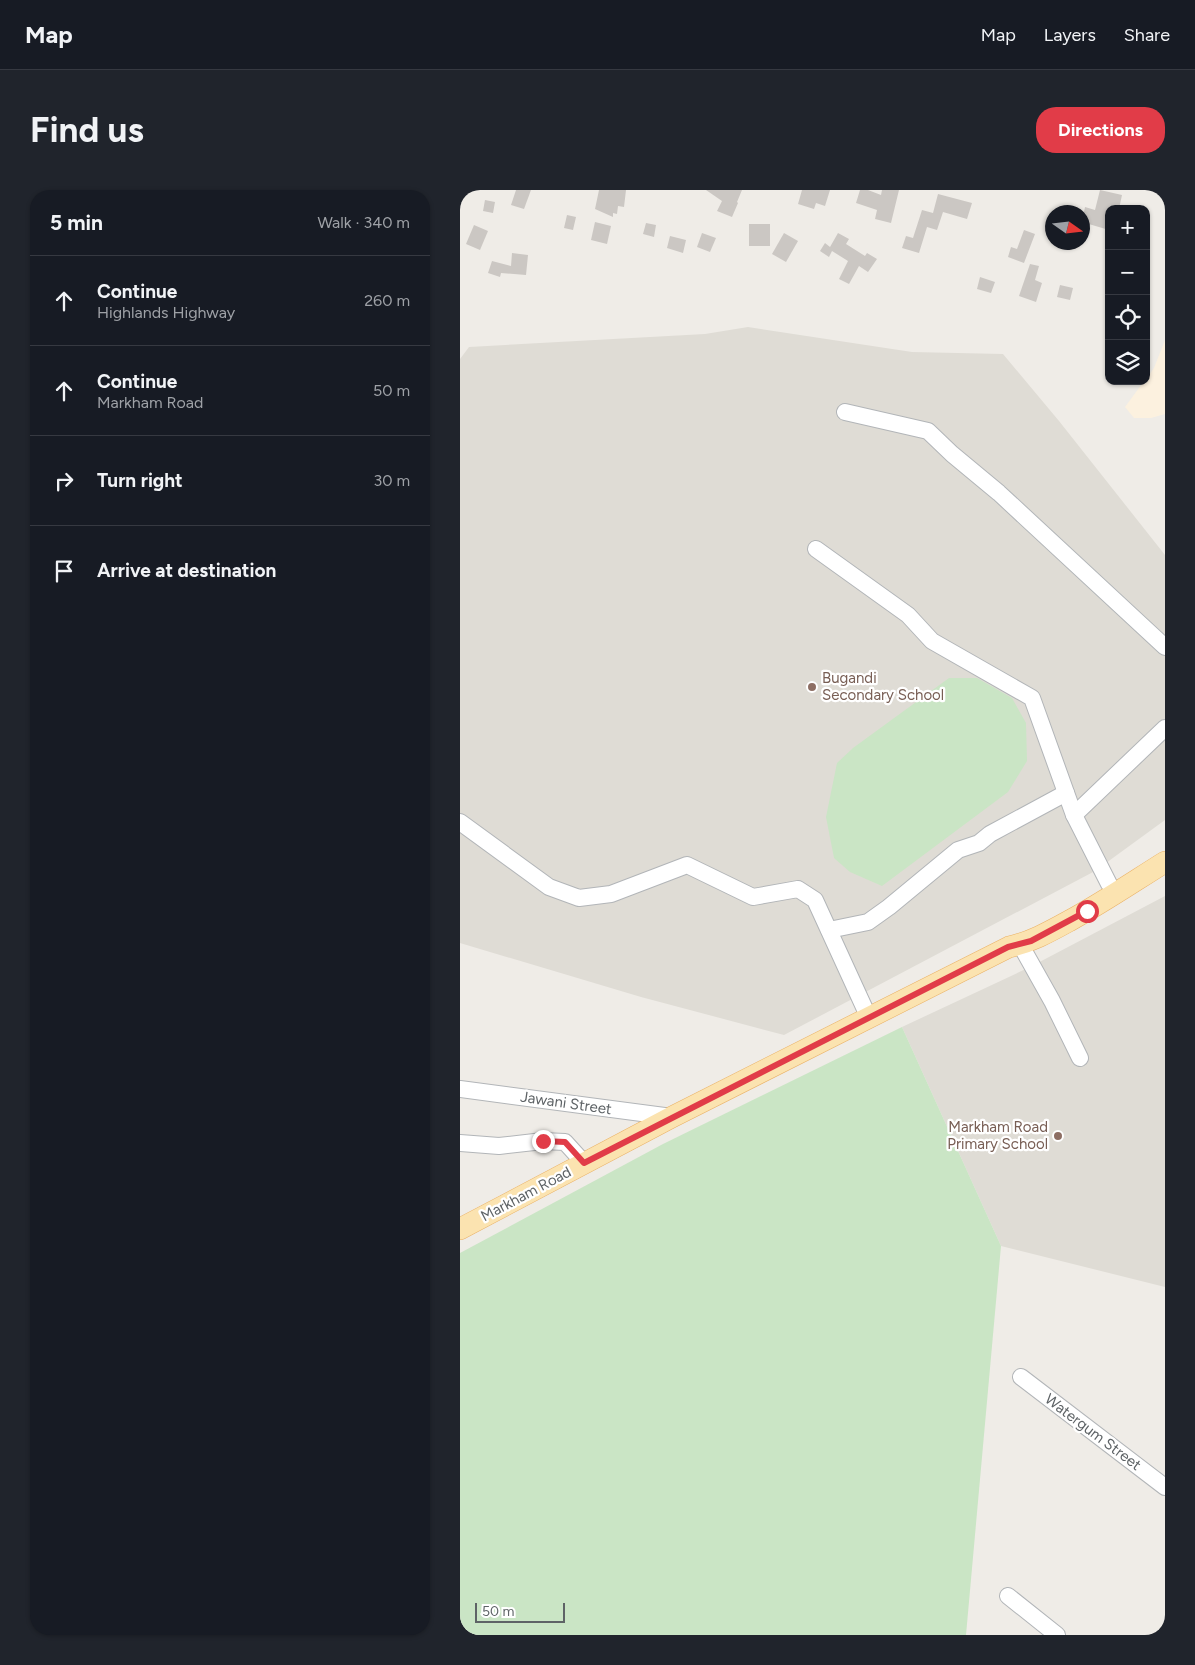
<!DOCTYPE html>
<meta charset="utf-8">
<style>
body{margin:0;font-family:Figtree,sans-serif;background:#20242c;color:#f1f3f6}
.controls{position:absolute;right:15px;top:15px;display:grid;overflow:hidden;border-radius:10px;box-shadow:0 1px 4px #0004}
.controls button{width:45px;height:45px;display:grid;place-items:center;padding:0;border:0;border-bottom:1px solid #363941;background:#171b24;color:#f1f3f6;font:25px sans-serif}
.compass{position:absolute;left:585px;top:15px;width:45px;height:45px;border-radius:50%;background:#171b24;box-shadow:0 1px 4px #0004;rotate:104deg}
.scale{position:absolute;left:15px;bottom:12px;width:90px;box-sizing:border-box;padding-left:5px;border:2px solid #5e6366;border-top:0;font-size:14px;line-height:18px;white-space:nowrap;color:#5e6366;-webkit-text-stroke:4px #fff;paint-order:stroke}
.stop{position:absolute;width:15px;height:15px;margin:-11px;border:4px solid #e13c48;border-radius:50%;background:#fff}
.stop.end{background:#e13c48;border-color:#fff;box-shadow:0 1px 5px #0008}
.list{margin:0;padding:0;list-style:none}
h2{display:flex;justify-content:space-between;align-items:center;height:65px;margin:0;padding:0 20px;font-size:21px}
h2 small{font-size:16px;font-weight:400;color:#9ea1a6}
.list li{display:grid;grid-template-columns:32px 1fr auto;gap:15px;align-items:center;box-sizing:border-box;height:90px;padding:0 20px;border-top:1px solid #363941}
.list b{display:block;font-size:19px;white-space:nowrap}
.list p{margin:0;font-size:16px;white-space:nowrap;color:#9ea1a6}
.list em{font-size:16px;font-style:normal;color:#9ea1a6}
.icon{flex:none;width:28px;height:28px;fill:none;stroke:currentColor;stroke-width:2;stroke-linecap:round;stroke-linejoin:round}
.map{position:relative;flex:none;width:705px;height:1445px;overflow:hidden;border-radius:20px}
header{display:flex;align-items:center;gap:30px;box-sizing:border-box;height:70px;padding:0 25px;background:#171b24;border-bottom:1px solid #363941}
header strong{font-size:24px}
nav{display:flex;gap:28px;margin-inline-start:auto;font-size:18px}
.intro{display:flex;align-items:center;justify-content:space-between;box-sizing:border-box;height:120px;padding:0 30px}
h1{margin:0;font-size:35px}
.button{padding:12px 22px;border-radius:20px;background:#e13c48;color:#fff;font-size:18px;font-weight:700}
main{display:flex;gap:30px;padding:0 30px}
aside{flex:1;background:#171b24;border-radius:20px;box-shadow:0 1px 4px #0004}
.map>svg:first-child{display:block}
</style>
<header>
<strong>Map</strong>
<nav><a>Map</a><a>Layers</a><a>Share</a></nav>
</header>
<div class="intro"><h1>Find us</h1><a class="button">Directions</a></div>
<main>
<aside>
<h2>5 min<small>Walk · 340 m</small></h2>
<ul class="list">
<li><svg class="icon" aria-label="ahead" viewBox="0 0 24 24"><path d="M12 20V5M6 11l6-6 6 6"/></svg><div><b>Continue</b><p>Highlands Highway</p></div><em>260 m</em></li>
<li><svg class="icon" aria-label="ahead" viewBox="0 0 24 24"><path d="M12 20V5M6 11l6-6 6 6"/></svg><div><b>Continue</b><p>Markham Road</p></div><em>50 m</em></li>
<li><svg class="icon" aria-label="right" viewBox="0 0 24 24"><path d="M7 20v-9h11M14 6l5 5-5 5"/></svg><div><b>Turn right</b></div><em>30 m</em></li>
<li><svg class="icon" aria-label="arrive" viewBox="0 0 24 24"><path d="M6 21V4h12l-3 4 3 4H6"/></svg><div><b>Arrive at destination</b></div></li>
</ul>
</aside>
<div class="map">
<svg width="705" height="1445" viewBox="0 0 705 1445">
<rect width="100%" height="100%" fill="#efece7"/>
<path fill="#fcf1df" d="M705,150V224L691,228H674L665,217L684,191H686V189L694,178Z"/>
<g fill="#dfdcd5">
<path d="M288,137L452,162L543,164L599,231L705,365V630L635,681L324,845L181,807L0,753V169L9,157L245,144Z"/>
<path d="M705,706V1097L541,1056L442,837L570,777Z"/>
</g>
<g fill="#cae5c5">
<path d="M489,488H517L552,508L566,533L567,571L548,602L422,696L390,682L374,668L366,627L377,573L393,558Z"/>
<path d="M442,837L541,1056L506,1445H0V1063L203,954Z"/>
</g>
<g fill="#cbc7c3">
<path d="M56,0H71L64,19L51,15Z"/>
<path d="M139,0H166L164,17L158,16L157,24L153,23V27L135,19Z"/>
<path d="M246,0H282L277,12L278,13L272,27L257,21L262,11Z"/>
<path d="M342,0H370L365,16L356,13L354,19L338,14Z"/>
<path d="M400,0H408L421,5L422,0H439L431,33L415,29L417,20L396,13Z"/>
<path d="M640,0L662,5L659,19H649V40L622,32L625,17L635,20Z"/>
<path d="M478,4L512,13L507,29L483,22L477,40L467,37L459,63L442,58L446,46L453,48L462,20L473,23Z"/>
<path d="M25,10L35,12L33,23L23,21Z"/>
<path d="M107,25L116,27L113,40L104,38Z"/>
<path d="M135,32L151,36L147,54L131,50Z"/>
<path d="M186,33L196,35L194,47L183,44Z"/>
<rect x="289" y="34" width="21" height="22"/>
<path d="M14,35L28,41L20,60L6,54Z"/>
<path d="M564,40L575,44L564,73L548,67L551,57L557,59Z"/>
<path d="M242,43L256,48L250,62L237,57Z"/>
<path d="M324,43L338,51L326,72L312,64Z"/>
<path d="M378,43L389,49L386,54L405,66L407,63L417,69L408,82L399,76L389,94L379,89L388,71L372,61L369,67L360,61L365,53L370,57Z"/>
<path d="M210,46L226,50L223,63L207,58Z"/>
<path d="M52,63L68,65L66,85L41,83L40,87L28,83L32,71L51,76Z"/>
<path d="M570,74L579,76L575,90L582,93L576,112L559,106Z"/>
<path d="M520,87L535,92L531,103L517,99Z"/>
<path d="M600,95L613,98L610,110L597,107Z"/>
</g>
<g fill="none" stroke-linecap="round" stroke-linejoin="round">
<defs>
<g id="minor">
<path d="M385,222L468,241L492,264L539,303L705,457"/>
<path d="M356,359L448,425L472,451L572,508L614,625L649,694"/>
<path d="M614,625L705,538"/>
<path d="M0,632L89,697L119,708L151,704L227,675L293,707L338,699L355,710L409,828"/>
<path d="M369,740L408,732L429,717L498,660L519,653L530,644L606,603"/>
<path d="M560,754L592,811L620,868"/>
<path d="M0,899L212,927"/>
<path d="M0,953L39,956L83,951L105,952L124,973"/>
<path d="M561,1187L705,1297"/>
<path d="M548,1406L597,1445"/>
</g>
<path id="major" d="M0,1039L212,927L549,757C571,752 589,742 609,731C642,713 673,692 705,672"/>
</defs>
<use href="#minor" stroke="#b2b5b8" stroke-width="18"/>
<use href="#major" stroke="#eab165" stroke-width="22"/>
<use href="#minor" stroke="#fff" stroke-width="16"/>
<use href="#major" stroke="#fbe3b0" stroke-width="21"/>
</g>
<g fill="none" stroke-linecap="round" stroke-linejoin="round">
<path stroke="#e13c48" stroke-width="6" d="M83,951L105,952L124,973L212,928L548,757L571,751L627,721"/>
</g>
<g fill="#8d6e63" stroke="#fff" stroke-width="2">
<circle cx="352" cy="497" r="5"/>
<circle cx="598" cy="946" r="5"/>
</g>
<g text-anchor="middle" dominant-baseline="central" stroke-width="4.5" stroke-linejoin="round" paint-order="stroke">
<g font-size="15" fill="#785e54" stroke="#fff" text-anchor="start">
<text x="362" y="488">Bugandi<tspan x="362" dy="17">Secondary School</tspan></text>
<text x="588" y="937" text-anchor="end">Markham Road<tspan x="588" dy="17">Primary School</tspan></text>
</g>
<g font-size="15" fill="#5e6366" stroke="#fff">
<text transform="translate(106 913) rotate(8)">Jawani Street</text>
<text transform="translate(66 1004) rotate(-28)">Markham Road</text>
<text transform="translate(633 1242) rotate(37)">Watergum Street</text>
</g>
</g>
</svg>
<div class="controls">
<button>+</button>
<button>−</button>
<button><svg class="icon" aria-label="locate" viewBox="0 0 24 24"><circle cx="12" cy="12" r="6"/><path d="M12 2v4M12 18v4M2 12h4M18 12h4"/></svg></button>
<button><svg class="icon" aria-label="layers" viewBox="0 0 24 24"><path d="M12 4l9 5-9 5-9-5zM3 14l9 5 9-5"/></svg></button>
</div>
<svg class="compass" viewBox="-18 -18 36 36"><path d="M0-13l5 13h-10z" fill="#e53935"/><path d="M0 13l5-13h-10z" fill="#9ea1a6"/></svg>
<div class="scale">50 m</div>
<div class="stop" style="left:627px;top:721px"></div>
<div class="stop end" style="left:83px;top:951px"></div>
</div>
</main>
